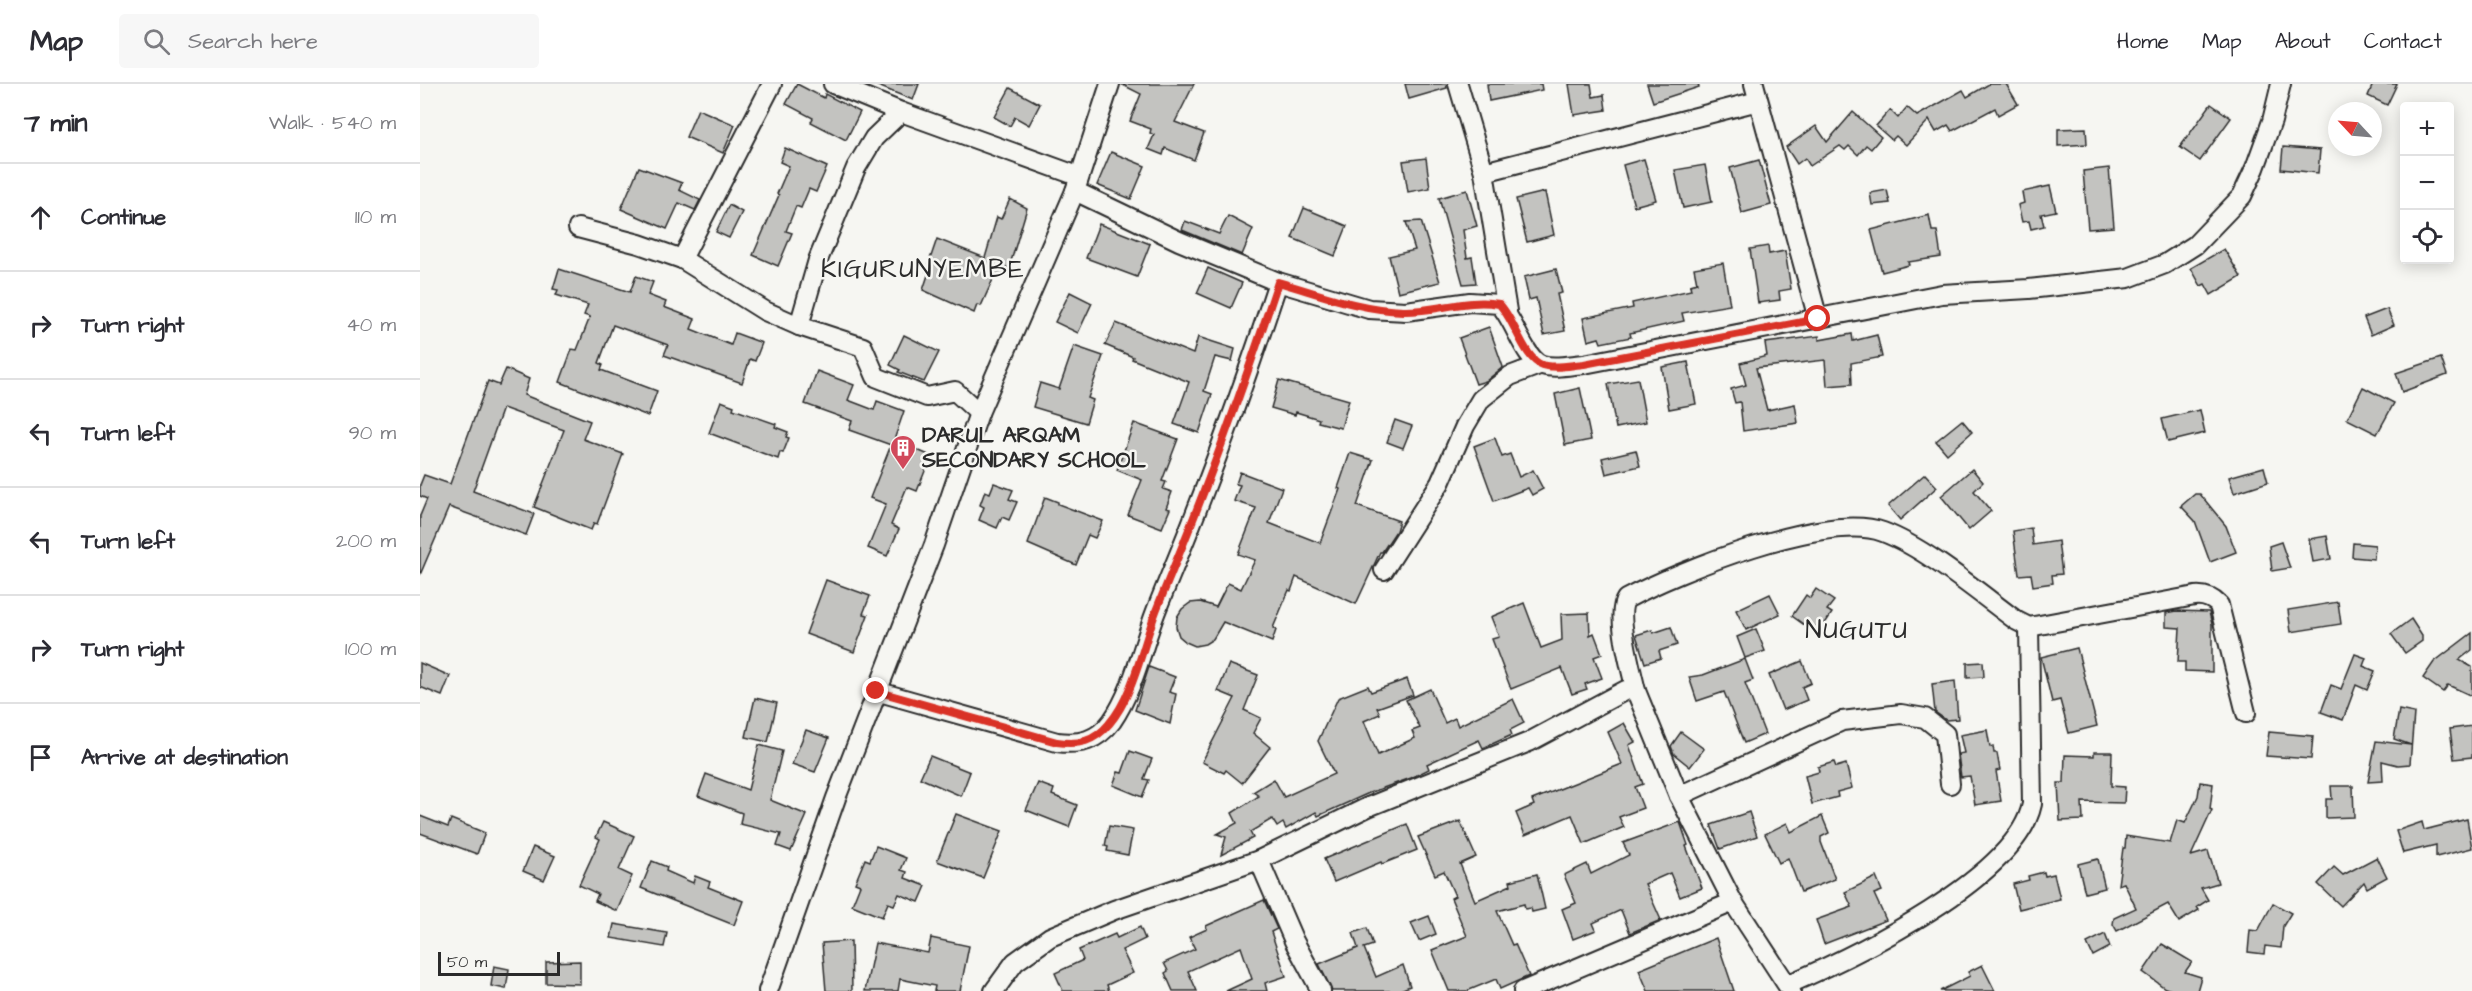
<!DOCTYPE html>
<meta charset="utf-8">
<style>
body{margin:0;font-family:"Architects Daughter",sans-serif;background:#f7f7f7;color:#2b2b33}
.controls{position:absolute;right:18px;top:18px;display:grid;overflow:hidden;border-radius:6px;box-shadow:0 3px 15px #0003}
.controls button{width:54px;height:54px;display:grid;place-items:center;padding:0;border:0;border-bottom:2px solid #e1e1e2;background:#fff;color:#2b2b33;font:30px sans-serif}
.compass{position:absolute;left:1908px;top:18px;width:54px;height:54px;border-radius:50%;background:#fff;box-shadow:0 3px 15px #0003;rotate:296deg}
.scale{position:absolute;left:18px;bottom:15px;width:122px;box-sizing:border-box;padding-left:6px;border:3px solid #2b2b2b;border-top:0;font-size:16px;line-height:21px;white-space:nowrap;color:#2b2b2b;-webkit-text-stroke:4px #f6f6f2;paint-order:stroke}
.stop{position:absolute;width:18px;height:18px;margin:-14px;border:4px solid #d93025;border-radius:50%;background:#fff}
.stop.end{background:#d93025;border-color:#fff;box-shadow:0 2px 6px #0008}
.list{margin:0;padding:0;list-style:none}
h2{display:flex;justify-content:space-between;align-items:center;height:78px;margin:0;padding:0 24px;font-size:26px}
h2 small{font-size:20px;font-weight:400;color:#7c7c81}
.list li{display:grid;grid-template-columns:39px 1fr auto;gap:18px;align-items:center;box-sizing:border-box;height:108px;padding:0 24px;border-top:2px solid #e1e1e2}
.list b{display:block;font-size:22px;white-space:nowrap}
.list em{font-size:20px;font-style:normal;color:#7c7c81}
.icon{flex:none;width:33px;height:33px;fill:none;stroke:currentColor;stroke-width:2;stroke-linecap:round;stroke-linejoin:round}
.map{position:relative;flex:none;width:2052px;height:907px;overflow:hidden}
header{display:flex;align-items:center;gap:36px;box-sizing:border-box;height:84px;padding:0 30px;background:#fff;border-bottom:2px solid #e1e1e2}
header strong{font-size:28px}
nav{display:flex;gap:33px;margin-inline-start:auto;font-size:21px}
.search{width:420px;height:54px;background:#f7f7f7;display:flex;align-items:center;gap:15px;box-sizing:border-box;padding:0 21px;border-radius:6px;color:#7c7c81;font-size:22px}
main{display:flex}
aside{flex:1;background:#fff}
.map>svg:first-child{display:block}
</style>
<header>
<strong>Map</strong>
<div class="search"><svg class="icon" aria-label="search" viewBox="0 0 24 24"><circle cx="10" cy="10" r="6"/><path d="M15 15l6 6"/></svg>Search here</div>
<nav><a>Home</a><a>Map</a><a>About</a><a>Contact</a></nav>
</header>
<main>
<aside>
<h2>7 min<small>Walk · 540 m</small></h2>
<ul class="list">
<li><svg class="icon" aria-label="ahead" viewBox="0 0 24 24"><path d="M12 20V5M6 11l6-6 6 6"/></svg><div><b>Continue</b></div><em>110 m</em></li>
<li><svg class="icon" aria-label="right" viewBox="0 0 24 24"><path d="M7 20v-9h11M14 6l5 5-5 5"/></svg><div><b>Turn right</b></div><em>40 m</em></li>
<li><svg class="icon" aria-label="left" viewBox="0 0 24 24"><path d="M17 20v-9H6M10 6l-5 5 5 5"/></svg><div><b>Turn left</b></div><em>90 m</em></li>
<li><svg class="icon" aria-label="left" viewBox="0 0 24 24"><path d="M17 20v-9H6M10 6l-5 5 5 5"/></svg><div><b>Turn left</b></div><em>200 m</em></li>
<li><svg class="icon" aria-label="right" viewBox="0 0 24 24"><path d="M7 20v-9h11M14 6l5 5-5 5"/></svg><div><b>Turn right</b></div><em>100 m</em></li>
<li><svg class="icon" aria-label="arrive" viewBox="0 0 24 24"><path d="M6 21V4h12l-3 4 3 4H6"/></svg><div><b>Arrive at destination</b></div></li>
</ul>
</aside>
<div class="map">
<svg width="2052" height="907" viewBox="0 0 2052 907">
<rect width="100%" height="100%" fill="#f6f6f2"/>
<filter id="ink" filterUnits="userSpaceOnUse"><feTurbulence type="fractalNoise" baseFrequency=".0167" numOctaves="2"/><feDisplacementMap in="SourceGraphic" scale="12" xChannelSelector="R" yChannelSelector="G"/><feConvolveMatrix kernelMatrix="1 2 1 2 8 2 1 2 1" color-interpolation-filters="sRGB"/></filter>
<g filter="url(#ink)">
<g fill="#c3c3c0" stroke="#2b2b2b" stroke-width="1.5">
<path d="M377,0L404,14L405,10L440,28L426,56L391,38L393,34L366,20Z"/>
<path d="M453,0H499L493,16Z"/>
<path d="M701,0H774L755,38L784,49L774,76L745,64L743,71L728,65L734,51L730,49L731,45L710,37L721,10Z"/>
<path d="M985,0H1026L1027,4L989,15Z"/>
<path d="M1067,0H1121L1122,6L1069,17Z"/>
<path d="M1149,0H1171L1173,13L1184,11L1186,26L1154,31Z"/>
<path d="M1227,0H1278L1279,3L1233,18Z"/>
<path d="M1569,0H1586L1598,20L1578,31L1575,24L1532,47L1528,41L1516,48L1509,36L1486,61L1476,52L1472,56L1456,42L1470,26L1478,34L1487,23L1497,32L1543,6L1547,13Z"/>
<path d="M1953,0H1977L1967,21L1948,12Z"/>
<path d="M590,4L620,20L609,41L595,33L590,42L574,33Z"/>
<path d="M1791,20L1811,34L1780,77L1760,63Z"/>
<path d="M278,25L315,41L303,69L266,53Z"/>
<path d="M1433,28L1461,53L1451,65L1446,61L1438,71L1429,62L1425,66L1420,62L1390,82L1385,74L1377,80L1366,63L1396,42L1407,58Z"/>
<path d="M1666,44L1667,60L1638,62V45Z"/>
<path d="M1863,63L1900,66L1898,89L1861,85Z"/>
<path d="M365,64L407,83L396,108L389,105L381,124L376,122L366,147L372,149L358,182L333,171L359,111L357,110L369,82L360,78Z"/>
<path d="M691,68L725,82L711,115L677,101Z"/>
<path d="M1006,74L1010,104L988,108L983,77Z"/>
<path d="M1224,75L1236,116L1214,122L1203,81Z"/>
<path d="M1339,76L1351,121L1322,129L1310,84Z"/>
<path d="M1285,81L1292,118L1263,124L1255,86Z"/>
<path d="M219,83L262,99L259,106L280,116L275,126L259,119L247,145L201,125Z"/>
<path d="M1689,84L1694,143L1668,145L1663,87Z"/>
<path d="M1630,102L1636,127L1621,130L1624,142L1611,145L1609,137L1602,138L1598,121L1604,119L1602,108Z"/>
<path d="M1047,106L1057,142L1043,146L1047,174L1052,173L1056,199L1043,200L1019,114Z"/>
<path d="M1467,106L1470,119L1452,121L1450,109Z"/>
<path d="M1125,108L1134,151L1107,158L1096,115Z"/>
<path d="M590,115L607,124L589,184L586,183L583,193L575,191L561,222L557,221L554,229L503,206L509,188L506,187L517,155L565,174L577,133L581,135Z"/>
<path d="M309,121L322,128L309,154L296,148Z"/>
<path d="M884,124L927,142L915,172L872,154Z"/>
<path d="M1509,131L1512,147H1517L1521,173L1488,178L1489,181L1462,188L1451,146Z"/>
<path d="M808,132L833,145L822,171L762,146L765,137L799,150Z"/>
<path d="M1001,137L1020,198L978,208L969,172L995,166L986,138Z"/>
<path d="M679,140L730,160L717,193L666,174Z"/>
<path d="M1348,162L1349,170L1365,167L1371,205L1359,207L1360,216L1338,219L1330,165Z"/>
<path d="M1804,165L1821,193L1791,211L1785,200L1781,202L1771,184Z"/>
<path d="M1303,179L1310,221L1262,229L1264,237L1210,249L1211,253L1181,259L1179,254L1168,257L1163,234L1213,224L1212,219L1271,206L1270,201L1277,199L1274,184Z"/>
<path d="M788,184L822,199L811,224L777,209Z"/>
<path d="M139,185L210,208L216,192L233,198L228,211L246,218L244,223L275,235L271,245L311,261L315,249L342,259L335,277L330,275L322,299L244,271L248,261L193,241L179,279L183,281L181,286L237,307L228,332L140,298L152,265L157,266L170,233L164,231L168,221L136,211L138,206L133,205Z"/>
<path d="M1136,185L1142,209L1137,210L1145,247L1124,251L1116,214L1109,216L1104,193Z"/>
<path d="M650,208L672,219L658,249L635,238Z"/>
<path d="M1967,225L1974,241L1951,251L1944,234Z"/>
<path d="M696,239L773,270L778,253L815,265L812,277L795,273L784,307L792,310L779,349L754,340L769,298L712,275L713,273L685,261Z"/>
<path d="M1069,243L1083,283L1066,297L1056,300L1039,254Z"/>
<path d="M1432,250L1433,257L1457,251L1462,273L1431,279L1432,300L1407,302L1405,276L1336,284L1347,326L1375,320L1378,339L1323,347L1320,318L1315,319L1311,305L1326,301L1320,279L1347,272L1345,259L1399,252V256Z"/>
<path d="M484,251L519,268L504,298L478,288L480,286L470,281Z"/>
<path d="M654,262L683,272L668,314L673,316L666,339L613,323L620,299L639,305Z"/>
<path d="M2021,274L2027,291L1982,308L1976,289Z"/>
<path d="M1268,278L1276,320L1249,325L1242,283Z"/>
<path d="M86,285L109,295L104,311L170,337L163,355L203,370L177,440L174,439L171,446L114,423L144,346L83,324L53,407L114,430L106,451L29,423L0,491V432L7,415L0,412V401L4,391L30,400L68,297L79,301Z"/>
<path d="M397,287L434,301L428,316L454,326L457,317L484,327L474,356L511,372L497,407L487,403L471,441L479,445L467,472L448,464L466,420L450,414L471,361L429,346L432,337L385,320Z"/>
<path d="M1218,295L1226,338L1196,344L1188,300Z"/>
<path d="M859,296L929,316L921,344L898,338L899,335L876,328L875,331L851,324Z"/>
<path d="M1943,303L1974,319L1957,350L1927,335Z"/>
<path d="M1160,304L1171,356L1145,361L1135,310Z"/>
<path d="M301,317L314,322L313,325L356,340L355,343L368,348L366,353L369,354L363,369L360,368L358,375L289,349Z"/>
<path d="M1780,326L1785,349L1748,358L1742,335Z"/>
<path d="M975,336L992,342L983,364L967,358Z"/>
<path d="M1542,336L1552,348L1527,370L1516,357Z"/>
<path d="M714,339L758,355L742,397L746,398L743,405L752,408L746,424L750,425L742,444L708,431L722,396L697,386Z"/>
<path d="M1075,354L1082,373L1090,370L1099,393L1113,386L1123,405L1112,411L1108,404L1074,417L1054,362Z"/>
<path d="M1216,366L1220,382L1186,390L1182,374Z"/>
<path d="M930,369L953,376L937,422L979,437L976,447L962,468H960L936,520L876,493L871,507L869,506L853,544L856,546L852,558L803,538L793,555L785,560L775,562L766,558L759,552L756,543L757,533L762,525L770,519L780,518L796,523L808,499L821,505L835,476L818,470L836,424L814,417L820,401L816,400L820,388L862,404L849,439L900,459L920,405L918,404Z"/>
<path d="M1844,383L1848,398L1814,409L1809,393Z"/>
<path d="M1552,385L1563,398L1554,407L1571,427L1549,446L1521,412Z"/>
<path d="M1505,390L1517,403L1480,436L1468,422Z"/>
<path d="M574,399L593,406L589,415L597,418L589,436L582,433L577,444L559,436L564,423L560,421L565,407L570,409Z"/>
<path d="M1775,410H1780L1806,442L1816,468L1790,478L1775,437L1761,422Z"/>
<path d="M625,413L638,418V420L683,437L675,454L668,451L656,481L608,460Z"/>
<path d="M1611,444L1613,461L1638,457L1642,490L1632,491L1633,499L1613,502L1611,490L1599,491L1593,447Z"/>
<path d="M1907,452L1911,475L1893,478L1889,455Z"/>
<path d="M1861,458L1870,484L1852,487L1849,462Z"/>
<path d="M1933,459L1955,461L1954,475L1932,473Z"/>
<path d="M406,496L450,512L443,530L448,531L434,568L386,550Z"/>
<path d="M1396,505L1414,517L1407,526L1412,529L1404,541L1399,538L1395,545H1390L1372,532L1386,511L1390,514Z"/>
<path d="M1350,510L1360,530L1326,546L1316,526Z"/>
<path d="M1918,518L1921,540L1871,548L1868,526Z"/>
<path d="M1104,519L1121,564L1142,556L1141,530L1169,529L1170,551L1174,549L1182,570L1174,573L1182,594L1165,600L1167,605L1152,610L1142,584L1091,605L1072,555L1079,553L1071,533Z"/>
<path d="M1757,527L1789,528L1792,540V588L1765,587V578H1758L1760,544L1746,543V529Z"/>
<path d="M1991,535L2002,552V557L1985,569L1971,550Z"/>
<path d="M1251,543L1257,561L1239,567L1241,574L1225,579L1216,551L1232,546L1233,549Z"/>
<path d="M1336,545L1345,567L1325,574L1317,553Z"/>
<path d="M2052,549V566L2039,576L2052,583V612L2028,601L2023,608L2003,594L2014,578Z"/>
<path d="M1657,564L1677,642L1649,649L1640,616L1632,618L1621,573Z"/>
<path d="M1935,570L1946,574L1943,582L1955,587L1947,606L1936,601L1923,636L1901,628L1911,601L1921,605Z"/>
<path d="M1325,575L1333,596L1325,599L1345,650L1324,659L1304,608L1277,617L1269,593L1283,591Z"/>
<path d="M1382,577L1391,599L1382,603L1387,616L1363,626L1349,591Z"/>
<path d="M1563,578L1564,593L1547,594V579Z"/>
<path d="M0,579L30,592L22,612L0,603Z"/>
<path d="M809,580L838,591L824,626L841,634L833,649L850,663L822,699L806,686L804,689L782,678L815,614L798,607Z"/>
<path d="M729,583L755,593L749,608L756,610L750,640L715,626Z"/>
<path d="M987,595L993,611L957,624L960,630L944,637L958,671L995,654L992,647L1000,644L986,616L1010,605L1025,639L1035,634L1038,642L1093,615L1104,639L1090,646L1092,651L1063,664L1059,656L1007,680L1009,685L991,694L949,709L898,732L896,728L866,745L863,739L857,743L852,735L830,748L833,754L801,771L806,753L797,750L817,739L812,729L839,712L833,708L854,695L864,713L914,690L898,657L918,614L948,602L951,608Z"/>
<path d="M1535,597L1538,635L1526,636L1515,628L1512,600Z"/>
<path d="M335,614L357,619L348,658L326,653Z"/>
<path d="M1979,626L1994,629L1990,680L1978,681L1962,677L1963,697L1948,698L1956,657L1991,661L1974,655Z"/>
<path d="M1204,639L1215,658L1209,661L1223,700L1215,703L1223,724L1199,733L1204,743L1164,760L1152,731L1105,751L1096,729L1114,721L1112,716L1202,680L1188,648Z"/>
<path d="M2052,642V673L2034,675L2030,645Z"/>
<path d="M386,646L409,654L395,688L372,680Z"/>
<path d="M1567,646L1570,663L1573,662L1574,669H1577L1580,686L1576,687L1581,717L1555,721L1550,692L1541,693L1538,670L1544,669L1540,651Z"/>
<path d="M1261,648L1284,665L1270,683L1254,670L1251,662Z"/>
<path d="M1849,648L1893,652L1891,675L1846,672Z"/>
<path d="M339,661L362,667L350,716L387,731L371,767L357,762L361,750L320,740L322,729L278,712L286,690L328,706Z"/>
<path d="M710,667L732,675L724,695L729,696L722,713L693,701L698,688L702,689Z"/>
<path d="M1674,668H1692L1691,702L1705,703L1704,719L1662,718L1663,736L1640,737L1638,699H1644L1645,671L1674,672Z"/>
<path d="M510,672L550,688L541,712L500,694Z"/>
<path d="M1414,678L1416,683L1426,680L1432,704L1417,708L1418,713L1392,720L1385,692L1399,688L1398,683Z"/>
<path d="M1780,698L1793,700L1790,725L1792,726L1771,772L1788,767L1798,799L1781,804L1788,816L1777,823L1779,826L1759,838L1748,820L1697,847L1693,840L1694,834L1716,824L1704,799L1698,801L1703,764H1705L1706,752L1750,759L1757,736L1765,739L1778,712Z"/>
<path d="M618,699L634,705L632,711L657,721L649,743L606,726Z"/>
<path d="M1911,702H1933L1934,733L1906,734V715H1912Z"/>
<path d="M1329,728L1337,752L1300,765L1291,741Z"/>
<path d="M536,730L582,747L563,794L517,777Z"/>
<path d="M0,732L28,743L31,735L65,749L57,770L0,749Z"/>
<path d="M1402,732L1409,749L1401,753V758L1415,795L1381,808L1368,774L1359,779L1345,750L1367,739L1371,748Z"/>
<path d="M2047,735L2052,764L2016,773V761L1983,769L1976,747L2002,738L2004,746Z"/>
<path d="M1040,737L1056,773L1040,780L1055,817L1091,801L1090,797L1117,790L1125,825L1112,828L1111,824L1105,825L1104,820L1077,827L1092,861L1095,860L1109,892L1080,905L1076,895L1047,907H1029L1012,866L1047,852L1031,814L1035,812L1024,787L1015,791L998,753Z"/>
<path d="M183,738L214,752L199,786L212,792L197,827L175,817L178,810L159,801L180,755L176,753Z"/>
<path d="M1260,738L1268,761L1266,762L1282,804L1260,813L1250,789L1225,800L1241,836L1210,849L1201,826L1173,839L1176,846L1153,855L1142,825L1156,819L1144,791L1167,780L1171,790L1209,771L1203,759Z"/>
<path d="M987,740L997,766L962,780L961,778L914,798L904,775Z"/>
<path d="M689,742L713,746L708,771L687,767L688,763L685,762Z"/>
<path d="M456,762L486,774L481,786L487,788L485,794L506,802L499,818L479,810L474,821L468,819L462,833L432,821L440,801L435,799L445,775L450,777Z"/>
<path d="M113,763L135,772L124,796L103,787Z"/>
<path d="M1957,773L1967,793L1947,804L1944,798L1921,822L1898,800L1914,783L1923,791Z"/>
<path d="M1678,775L1685,804L1665,809L1658,780Z"/>
<path d="M232,777L247,783L246,787L273,799L275,792L290,798L288,803L323,817L314,841L221,804Z"/>
<path d="M1624,788L1625,792L1634,790L1640,815L1599,825L1593,800L1609,796L1608,792Z"/>
<path d="M1456,793L1462,807L1454,810L1466,836L1404,860L1396,836L1432,823L1425,808Z"/>
<path d="M844,816L857,845L851,848L866,892L845,899L847,907H806L832,895L821,863L768,887L777,907H753L745,889L748,887L744,879L775,865L769,853L787,845L786,842Z"/>
<path d="M1853,819L1871,829L1863,842L1861,864L1845,862L1844,870L1828,868L1830,846L1838,847Z"/>
<path d="M1009,832L1016,850L999,857L991,839Z"/>
<path d="M194,840L247,849L244,863L191,854Z"/>
<path d="M720,843L725,855L702,866L713,889L687,901L689,907H643L635,889L663,876L659,866L695,850L697,854Z"/>
<path d="M947,844L953,861L944,864L956,893L983,881L990,902L978,907H912L899,880L938,864L933,849Z"/>
<path d="M1685,850L1690,863L1673,872L1667,859Z"/>
<path d="M511,854L549,862L540,907H514L515,902L480,895L478,907H445L455,859L508,869Z"/>
<path d="M1296,854L1314,907H1228L1219,886Z"/>
<path d="M431,857L432,907H406L402,859Z"/>
<path d="M1742,860L1772,878L1765,888L1781,893L1777,907H1755L1745,904L1723,888Z"/>
<path d="M160,877V900L126,899V878Z"/>
<path d="M1562,881L1575,907H1520L1550,892L1548,888Z"/>
<path d="M74,882L89,885L86,905L71,902Z"/>
</g>
<g fill="none" stroke-linecap="round" stroke-linejoin="round">
<defs>
<g id="minor">
<path d="M413,0L481,28L658,92"/>
<path d="M1038,0L1064,88L1087,227"/>
<path d="M1334,0L1398,235"/>
<path d="M1064,88L1338,17"/>
<path d="M655,107L759,157L858,198L949,225L986,227L1050,218L1079,220C1094,234 1104,275 1122,281C1134,285 1151,281 1164,280L1522,210L1609,205L1708,194L1745,180L1775,161L1822,112L1835,84L1852,37L1861,0"/>
<path d="M158,144L219,160L262,175L345,227L379,242L443,263L456,293L507,313L535,307L559,329"/>
<path d="M262,175L352,0"/>
<path d="M379,242L398,176L436,84L454,54L481,28"/>
<path d="M964,486L1020,399L1045,342L1061,315L1090,292L1119,281"/>
<path d="M456,607L637,658C660,661 677,657 692,637C714,605 722,563 736,527C747,499 759,471 770,443C802,362 831,280 858,198"/>
<path d="M1216,607C1212,588 1195,530 1206,515C1258,487 1407,427 1463,448C1506,464 1559,509 1597,537L1609,543L1775,512C1785,511 1792,514 1799,521L1826,629"/>
<path d="M1259,712L1422,637L1481,630L1505,634L1525,650L1530,700"/>
<path d="M839,776L874,857L901,907"/>
<path d="M1369,900C1434,872 1597,794 1612,720L1609,543"/>
<path d="M348,907L416,714L514,461L559,329L655,107L690,0"/>
<path d="M574,907L595,878L630,853L694,826L839,776L948,723L1109,658L1206,606L1216,607L1259,712L1313,818L1371,907"/>
<path d="M1103,907L1313,818"/>
</g>
</defs>
<use href="#minor" stroke="#2b2b2b" stroke-width="22"/>
<use href="#minor" stroke="#f6f6f2" stroke-width="18"/>
</g>
</g>
<g fill="none" stroke-linecap="round" stroke-linejoin="round" filter="url(#ink)">
<path stroke="#d93025" stroke-width="8" d="M456,607L637,658C659,661 674,658 689,640C713,613 723,561 736,527C747,499 759,471 770,443C802,362 831,280 858,198C900,210 940,226 983,227C1016,228 1047,214 1079,220C1094,234 1104,275 1122,281C1134,285 1151,281 1164,280L1398,235"/>
</g>
<defs>
<symbol id="building-pin" viewBox="-11 -11 22 30"><path d="M0 17L-7.5 6A9.5 9.5 0 1 1 7.5 6Z" fill="#d1495b" stroke="#f6f6f2"/><path d="M-4-6H4V6H1V3H-1V6H-4ZM-2.5-4.3h1.7v1.8h-1.7ZM.8-4.3h1.7v1.8H.8ZM-2.5-1h1.7V.8h-1.7ZM.8-1h1.7V.8H.8Z" fill="#fff"/></symbol>
</defs>
<g fill-rule="evenodd">
<use href="#building-pin" x="468" y="349" width="30" height="40"/>
</g>
<g text-anchor="middle" dominant-baseline="central" stroke-width="5" stroke-linejoin="round" paint-order="stroke">
<g font-size="22" font-weight="bold" fill="#2b2b2b" stroke="#f6f6f2" text-anchor="start">
<text x="502" y="351">DARUL ARQAM<tspan x="502" dy="25">SECONDARY SCHOOL</tspan></text>
</g>
<g font-size="26" letter-spacing="1.5" fill="#2b2b2b" stroke="#f6f6f2">
<text x="503" y="185">KIGURUNYEMBE</text>
<text x="1437" y="546">NUGUTU</text>
</g>
</g>
</svg>
<div class="controls">
<button>+</button>
<button>−</button>
<button><svg class="icon" aria-label="locate" viewBox="0 0 24 24"><circle cx="12" cy="12" r="6"/><path d="M12 2v4M12 18v4M2 12h4M18 12h4"/></svg></button>
</div>
<svg class="compass" viewBox="-18 -18 36 36"><path d="M0-13l5 13h-10z" fill="#e53935"/><path d="M0 13l5-13h-10z" fill="#7c7c81"/></svg>
<div class="scale">50 m</div>
<div class="stop" style="left:1398px;top:235px"></div>
<div class="stop end" style="left:456px;top:607px"></div>
</div>
</main>
